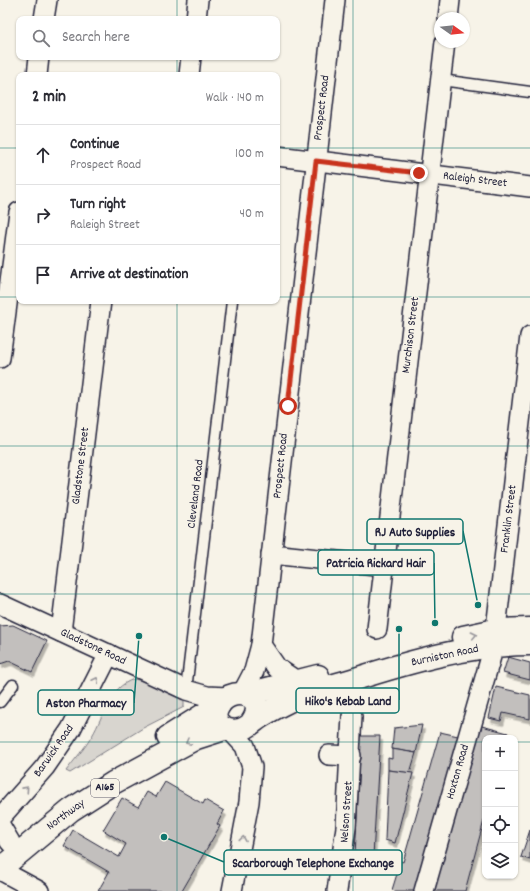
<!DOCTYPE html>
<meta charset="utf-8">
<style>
body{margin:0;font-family:Dekko,sans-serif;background:#f7f7f7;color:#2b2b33}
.controls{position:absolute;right:12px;bottom:12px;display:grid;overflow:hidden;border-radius:8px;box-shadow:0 1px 3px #0004}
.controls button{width:36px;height:36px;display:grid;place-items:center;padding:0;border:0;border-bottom:1px solid #e1e1e2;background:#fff;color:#2b2b33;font:20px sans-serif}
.compass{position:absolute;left:434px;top:12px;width:36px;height:36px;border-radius:50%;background:#fff;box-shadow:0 1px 3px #0004;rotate:105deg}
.stop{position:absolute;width:12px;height:12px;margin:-9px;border:3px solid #c8321e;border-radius:50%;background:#fff}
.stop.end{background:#c8321e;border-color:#fff;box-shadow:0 1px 4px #0008}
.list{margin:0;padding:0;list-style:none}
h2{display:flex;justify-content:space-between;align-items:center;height:52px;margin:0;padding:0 16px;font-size:17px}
h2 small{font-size:13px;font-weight:400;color:#7c7c81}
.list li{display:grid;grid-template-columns:26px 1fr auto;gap:12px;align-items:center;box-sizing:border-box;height:60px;padding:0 16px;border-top:1px solid #e1e1e2}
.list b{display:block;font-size:15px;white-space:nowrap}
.list p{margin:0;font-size:13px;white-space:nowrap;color:#7c7c81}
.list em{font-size:13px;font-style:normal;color:#7c7c81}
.icon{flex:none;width:22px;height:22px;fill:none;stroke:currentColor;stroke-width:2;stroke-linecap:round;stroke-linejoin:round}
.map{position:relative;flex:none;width:530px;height:891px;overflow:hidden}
.search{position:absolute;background:#fff;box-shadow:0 1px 3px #0004;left:16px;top:16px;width:264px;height:44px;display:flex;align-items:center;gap:10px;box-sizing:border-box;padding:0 14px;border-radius:8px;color:#7c7c81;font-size:15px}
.panel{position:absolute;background:#fff;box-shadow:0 1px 3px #0004;left:16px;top:72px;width:264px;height:232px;border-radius:8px}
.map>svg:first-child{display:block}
</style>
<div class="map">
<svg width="530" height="891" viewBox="0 0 530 891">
<defs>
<filter id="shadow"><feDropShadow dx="2.5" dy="4.5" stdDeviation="0" flood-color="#0004"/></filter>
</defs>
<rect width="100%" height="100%" fill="#f7f3e8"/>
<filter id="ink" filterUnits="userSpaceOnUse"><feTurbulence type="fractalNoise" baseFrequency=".025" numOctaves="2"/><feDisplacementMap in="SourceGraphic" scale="8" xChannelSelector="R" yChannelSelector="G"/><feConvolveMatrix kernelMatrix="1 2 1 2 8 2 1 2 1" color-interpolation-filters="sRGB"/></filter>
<g filter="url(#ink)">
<path fill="#d8d5cf" stroke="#7d7c85" d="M134,679L143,681L180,697L184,699V707L143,728L70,773L66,771C75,759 85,748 92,736C105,714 108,688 134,679Z"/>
<g fill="#c2bfbd" stroke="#22223b" filter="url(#shadow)">
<path d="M13,625L47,641L32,672L9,661L0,664V626Z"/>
<path d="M508,657L530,663V680L503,673Z"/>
<path d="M496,687L530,695V719L503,713L501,721L489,718Z"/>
<path d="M422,725L416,753L392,749L394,728Z"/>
<path d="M478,725L508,733L507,738H485V817L465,891H432Z"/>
<path d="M440,732L458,736L414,891H395L392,890L401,861L403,862Z"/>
<path d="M361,736H380L373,856H355Z"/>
<path d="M392,749L416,753L410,773L388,770V758L392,759Z"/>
<path d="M388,770L413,773L395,843L385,840Z"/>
<path d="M165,782L203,804L205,800L224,811L217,824L220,826L182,891H98L109,872L64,846L73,830L119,857L126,844L103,830L122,798L138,807L147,792L156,797Z"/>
<path d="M530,830V860L521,857Z"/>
</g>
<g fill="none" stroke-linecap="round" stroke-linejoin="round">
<defs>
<g id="lane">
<path d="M441,80L530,92"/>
<path d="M186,690L232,301"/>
<path d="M0,702L13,685"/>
</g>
<g id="street">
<path d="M448,18L450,0"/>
<path d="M44,19L47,0"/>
<path d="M196,19L198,0"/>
<path d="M37,75L39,57"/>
<path d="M189,75L191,57"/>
<path d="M277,156L530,187"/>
<path d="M0,358L19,212"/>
<path d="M271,554L385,566"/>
<path d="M0,604L186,690L207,696L227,697"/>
<path d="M377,629L445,42"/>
<path d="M61,632L101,301"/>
<path d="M261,645L277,668L298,682"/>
<path d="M242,694L254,671L261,645L335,0"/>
<path d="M231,731L245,746L252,767L249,802L232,891"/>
<path d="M329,755L351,756"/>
<path d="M0,818L45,767L71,729L109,654"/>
<path d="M0,825L10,842"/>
<path d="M0,870L39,891"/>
<path d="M337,891L346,827L352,716"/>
<path d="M424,891L494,646L530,336"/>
</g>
<g id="primary">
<path d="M463,637L496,630L530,629"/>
<path d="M247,694L318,676"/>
<path d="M252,722C271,693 228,683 217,709C210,724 227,733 240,730C248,728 254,721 260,717C273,709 286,702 300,696C317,689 335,685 352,680C409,662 470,644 530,644"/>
<path d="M168,737L219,705"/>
<path d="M0,869L71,810L113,783L196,738L224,729"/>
</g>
</defs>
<use href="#lane" stroke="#22223b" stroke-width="13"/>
<use href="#street" stroke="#22223b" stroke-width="22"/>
<use href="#primary" stroke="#22223b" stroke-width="25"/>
<use href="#lane" stroke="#f7f3e8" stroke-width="10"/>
<use href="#street" stroke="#f7f3e8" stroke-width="19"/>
<use href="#primary" stroke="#f7f3e8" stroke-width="22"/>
</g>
<defs><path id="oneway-chevron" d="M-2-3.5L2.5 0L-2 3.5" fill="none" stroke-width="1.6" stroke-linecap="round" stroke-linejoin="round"/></defs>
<g stroke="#97959a">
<use href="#oneway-chevron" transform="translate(474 635) rotate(-12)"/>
<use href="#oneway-chevron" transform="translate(96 680) rotate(-64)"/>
<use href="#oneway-chevron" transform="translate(188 742) rotate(151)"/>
<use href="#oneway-chevron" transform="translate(26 789) rotate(-48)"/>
<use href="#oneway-chevron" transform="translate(243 839) rotate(-81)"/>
</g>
</g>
<g fill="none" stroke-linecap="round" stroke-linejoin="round" filter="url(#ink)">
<path stroke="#c8321e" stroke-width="5" d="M288,406L316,161L419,173"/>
</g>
<path fill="none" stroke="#0f766e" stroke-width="1" stroke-opacity="0.55" d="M177,0V19M353,0V891M177,57V75M0,148H19M277,148H530M0,297H19M277,297H530M177,301V891M0,446H530M0,594H530M0,742H485M515,742H530"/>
<g text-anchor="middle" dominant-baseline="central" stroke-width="3" stroke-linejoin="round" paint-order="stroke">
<rect fill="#f7f3e8" stroke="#62616f" stroke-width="1" x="91" y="779" width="28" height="18" rx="3"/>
<g font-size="11" font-weight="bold" fill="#22223b">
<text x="105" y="788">A165</text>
</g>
<g font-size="12" fill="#22223b" stroke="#f7f3e8">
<text transform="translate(322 108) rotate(-83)">Prospect Road</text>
<text transform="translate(475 180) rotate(7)">Raleigh Street</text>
<text transform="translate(411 335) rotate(-83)">Murchison Street</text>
<text transform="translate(81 466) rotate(-83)">Gladstone Street</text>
<text transform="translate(281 466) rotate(-84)">Prospect Road</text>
<text transform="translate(196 494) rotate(-83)">Cleveland Road</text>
<text transform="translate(509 519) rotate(-83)">Franklin Street</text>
<text transform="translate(93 647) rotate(25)">Gladstone Road</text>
<text transform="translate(445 656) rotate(-12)">Burniston Road</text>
<text transform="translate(54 751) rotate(-55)">Barwick Road</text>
<text transform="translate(458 772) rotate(-74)">Hoxton Road</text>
<text transform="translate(347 812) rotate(-86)">Nelson Street</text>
<text transform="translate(66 815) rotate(-36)">Northway</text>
</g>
</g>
<path fill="none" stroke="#0f766e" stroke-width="1.5" d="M478 605L463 531M435 623L434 563M399 629L399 700M139 636L134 703M164 837L224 862"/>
<g fill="#0f766e" stroke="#f7f3e8" stroke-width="1.5">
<circle cx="478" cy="605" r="4"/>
<circle cx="435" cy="623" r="4"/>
<circle cx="399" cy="629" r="4"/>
<circle cx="139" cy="636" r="4"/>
<circle cx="164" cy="837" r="4"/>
</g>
<g fill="#f7f3e8" stroke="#0f766e" stroke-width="1.5">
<rect x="367" y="519" width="96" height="25" rx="4"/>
<rect x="318" y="550" width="116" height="25" rx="4"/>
<rect x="296" y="688" width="103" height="25" rx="4"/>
<rect x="38" y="690" width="96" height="25" rx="4"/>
<rect x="224" y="850" width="178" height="25" rx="4"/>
</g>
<g font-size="13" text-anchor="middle" font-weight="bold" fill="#22223b">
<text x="415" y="536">RJ Auto Supplies</text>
<text x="376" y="567">Patricia Rickard Hair</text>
<text x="348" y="705">Hiko's Kebab Land</text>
<text x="86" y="707">Aston Pharmacy</text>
<text x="313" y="867">Scarborough Telephone Exchange</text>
</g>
</svg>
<div class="controls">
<button>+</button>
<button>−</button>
<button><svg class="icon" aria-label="locate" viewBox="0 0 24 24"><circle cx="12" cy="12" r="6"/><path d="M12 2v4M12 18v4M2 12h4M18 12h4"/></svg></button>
<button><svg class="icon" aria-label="layers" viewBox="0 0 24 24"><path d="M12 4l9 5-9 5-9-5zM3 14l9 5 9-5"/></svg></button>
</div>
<svg class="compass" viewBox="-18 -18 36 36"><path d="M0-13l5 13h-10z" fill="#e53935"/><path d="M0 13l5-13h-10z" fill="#7c7c81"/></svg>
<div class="stop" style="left:288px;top:406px"></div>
<div class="stop end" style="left:419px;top:173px"></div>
<div class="search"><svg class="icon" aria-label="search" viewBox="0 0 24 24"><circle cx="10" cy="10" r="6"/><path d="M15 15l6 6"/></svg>Search here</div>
<section class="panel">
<h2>2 min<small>Walk · 140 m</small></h2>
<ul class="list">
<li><svg class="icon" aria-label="ahead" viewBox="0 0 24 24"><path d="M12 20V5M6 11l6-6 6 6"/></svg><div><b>Continue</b><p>Prospect Road</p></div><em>100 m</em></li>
<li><svg class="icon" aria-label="right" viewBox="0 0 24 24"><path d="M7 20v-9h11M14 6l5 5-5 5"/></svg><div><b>Turn right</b><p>Raleigh Street</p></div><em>40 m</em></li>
<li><svg class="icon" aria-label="arrive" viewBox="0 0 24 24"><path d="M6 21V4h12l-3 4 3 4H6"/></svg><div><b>Arrive at destination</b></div></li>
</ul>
</section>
</div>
